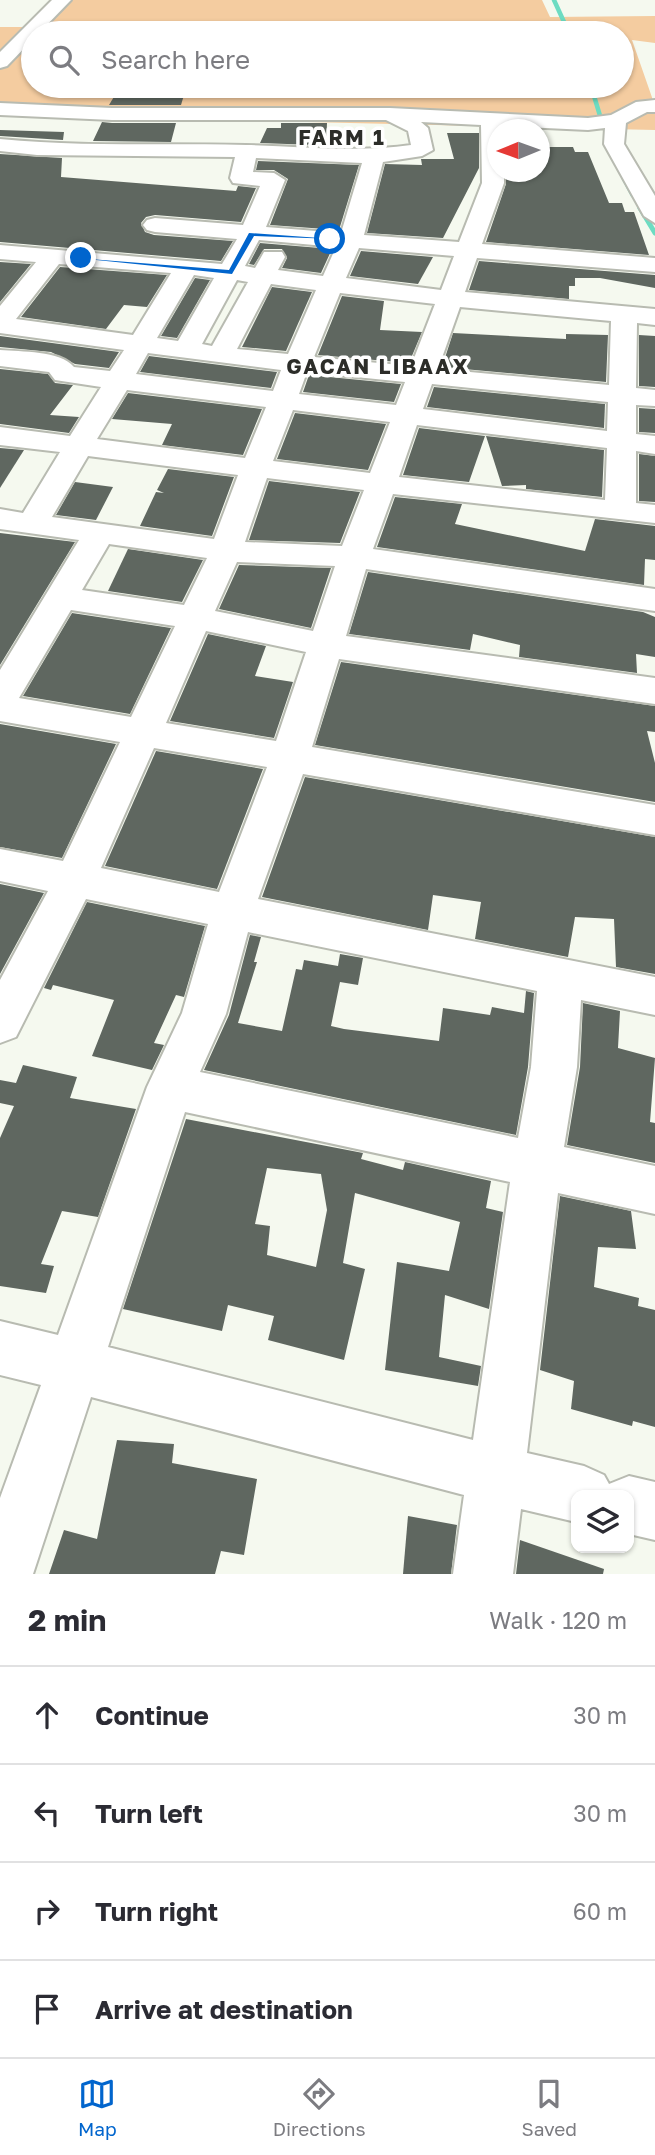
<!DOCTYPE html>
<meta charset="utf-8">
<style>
body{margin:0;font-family:"Golos Text",sans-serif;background:#f7f7f7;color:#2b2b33}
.controls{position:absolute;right:21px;bottom:21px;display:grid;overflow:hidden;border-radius:14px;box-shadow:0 2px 5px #0004}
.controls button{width:63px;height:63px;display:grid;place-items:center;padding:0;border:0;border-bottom:2px solid #e1e1e2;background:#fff;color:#2b2b33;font:35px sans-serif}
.compass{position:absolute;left:487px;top:119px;width:63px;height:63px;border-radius:50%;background:#fff;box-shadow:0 2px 5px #0004;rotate:269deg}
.stop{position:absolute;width:21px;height:21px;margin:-16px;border:5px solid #0165cd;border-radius:50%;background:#fff}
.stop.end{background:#0165cd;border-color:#fff;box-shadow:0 2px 7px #0008}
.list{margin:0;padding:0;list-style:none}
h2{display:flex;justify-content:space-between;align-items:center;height:91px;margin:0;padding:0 28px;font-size:30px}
h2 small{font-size:23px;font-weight:400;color:#7c7c81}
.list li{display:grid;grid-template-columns:46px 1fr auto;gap:21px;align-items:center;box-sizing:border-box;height:98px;padding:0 28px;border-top:2px solid #e1e1e2}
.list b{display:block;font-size:26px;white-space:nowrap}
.list em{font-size:23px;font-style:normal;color:#7c7c81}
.icon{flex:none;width:38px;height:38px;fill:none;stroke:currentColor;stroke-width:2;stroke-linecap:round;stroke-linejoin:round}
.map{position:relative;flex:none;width:655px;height:1574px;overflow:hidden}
.search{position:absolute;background:#fff;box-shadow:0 2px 5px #0004;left:21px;right:21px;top:21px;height:77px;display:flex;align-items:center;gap:18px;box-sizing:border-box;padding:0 24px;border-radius:38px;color:#7c7c81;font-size:26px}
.sheet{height:483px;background:#fff}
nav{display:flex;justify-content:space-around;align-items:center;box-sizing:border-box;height:98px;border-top:2px solid #e1e1e2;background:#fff;font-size:19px;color:#7c7c81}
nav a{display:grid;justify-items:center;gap:4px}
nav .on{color:#0165cd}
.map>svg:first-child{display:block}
</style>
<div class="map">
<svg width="655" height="1574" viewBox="0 0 655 1574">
<rect width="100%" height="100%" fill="#f5f9ef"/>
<path fill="#f4cca0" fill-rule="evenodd" d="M51,0H542L550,17L655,16V43L632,40L655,106V130L0,115V27H23ZM33,33H622V86H33Z"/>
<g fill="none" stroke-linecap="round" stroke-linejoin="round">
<g stroke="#6ddcc2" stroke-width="4.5">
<path d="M554,0L569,33"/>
<path d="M591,86L601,119"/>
<path d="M609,149L625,180"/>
</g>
<g stroke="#6ddcc2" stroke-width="5">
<path d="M624,178L633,195"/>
<path d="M640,208L655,233"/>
</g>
</g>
<g fill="#5f6760" fill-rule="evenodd">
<path d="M115,95H184L181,105H109Z"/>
<path d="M102,122L112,123H176L171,142L93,141Z"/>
<path d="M281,123H327L326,145L341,146L260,143L267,128H281Z"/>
<path d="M0,130L64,132L63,140L0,136Z"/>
<path d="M447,133H479V168L443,238L367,233L385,164L422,165L421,159H454Z"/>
<path d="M540,147H573L575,152H588L609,203H622L625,212H634L649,255L486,242L506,184V172H540Z"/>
<path d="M0,154L62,158L61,177L236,191L238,186L256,188L241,222L155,215L146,217L141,223L145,232L154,235L233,241L221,261L0,242Z"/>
<path d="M258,161L359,165L339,230L270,225L288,179L274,170H256Z"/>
<path d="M260,243L332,249L321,273L282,268L287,258L282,249H264L254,265L249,264Z"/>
<path d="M361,251L433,257L418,284L350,276Z"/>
<path d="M479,261L655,275V288L600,278H575V286H569V299L469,290Z"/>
<path d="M0,262L31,264L0,302Z"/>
<path d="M60,267L167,275L147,307L124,305L106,329L21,317Z"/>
<path d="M195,278L210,280L177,338L161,336Z"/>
<path d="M272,287L312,292L286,351L242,347Z"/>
<path d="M342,296L384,301L380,330L422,332L409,363L318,355Z"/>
<path d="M453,333L566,339V334L608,335L606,382L442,367Z"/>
<path d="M639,335L655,336V387L639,386Z"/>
<path d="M0,336L119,352L109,368L75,364L51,352L0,347Z"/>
<path d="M149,356L277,372L271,388L140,372Z"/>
<path d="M0,369L48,374L55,383L73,385L50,415L79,417L69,433L0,424Z"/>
<path d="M309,375L401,384L394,402L303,392Z"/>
<path d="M434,387L605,404L604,428L427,407Z"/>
<path d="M128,393L262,409L243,455L162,445L172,424L112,419Z"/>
<path d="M639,408L655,409V433L639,432Z"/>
<path d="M295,413L386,424L368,470L277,459Z"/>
<path d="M419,428L485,436L469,482L403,475Z"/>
<path d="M486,436L604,450L602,497L526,489V485L502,486Z"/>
<path d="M0,448L24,450L0,488Z"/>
<path d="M639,454L655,456V502L639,501Z"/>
<path d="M168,469L234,477L212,536L140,526L156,492L164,493L157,490Z"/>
<path d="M269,481L360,492L340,543L249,540Z"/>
<path d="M75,482L113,487L96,520L56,515Z"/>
<path d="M395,497L462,504L455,524L585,551L595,519L655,526V560L645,559L644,585L377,547Z"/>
<path d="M0,533L75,542L0,665Z"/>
<path d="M128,549L203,560L182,602L108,591Z"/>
<path d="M239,565L331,568L311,628L219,609Z"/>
<path d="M368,572L643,612L655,617V657L636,654L637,673L519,657L520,645L473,634L470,650L349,634Z"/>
<path d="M72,613L171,628L130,714L23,696Z"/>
<path d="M208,634L266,646L255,676L293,682L274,738L170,721Z"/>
<path d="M341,662L655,706V732L647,731L655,763V802L315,745Z"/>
<path d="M0,724L116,744L62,858L0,847Z"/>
<path d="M156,751L263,769L217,889L105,866Z"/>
<path d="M305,777L655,837V974L616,967L614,919L575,917L568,957L475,939L481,902L433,895L428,930L262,897Z"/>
<path d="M0,884L44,893L0,974Z"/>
<path d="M87,902L205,926L184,997L176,995L154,1043L164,1045L152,1070L92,1056L114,1000L53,985L51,990L44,988Z"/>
<path d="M250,935L261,937L254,962H257L238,1023L282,1031L296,969L302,970L304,960L338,966L340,954L363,958L358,985L340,982L331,1026L344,1029L439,1041L443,1008L490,1015L492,1007L524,1013L526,991L534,993L528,1067L516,1135L204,1070L229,1015Z"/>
<path d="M583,1003L620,1011L618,1048L655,1058L650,1122L655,1123V1163L567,1145L580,1067Z"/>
<path d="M23,1065L77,1077L70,1098L136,1109L98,1217L62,1211L41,1264L54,1266L46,1293L0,1286V1138L14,1106L0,1103V1080L16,1083Z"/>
<path d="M186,1119L363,1153L361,1159L403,1170L405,1162L491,1181L486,1208L503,1212L489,1309L445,1295L439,1357L481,1366L478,1386L385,1370L397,1262L449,1271L460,1222L355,1193L343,1263L365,1269L344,1360L268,1340L274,1316L228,1305L222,1331L123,1309ZM267,1168L321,1174L327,1210L316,1267L267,1255L270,1226L255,1224Z"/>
<path d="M560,1196L631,1211L636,1249L598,1247L594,1287L639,1298L638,1306L655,1310V1427L633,1421L632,1426L571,1409L574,1381L540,1370Z"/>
<path d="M117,1440L174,1444L172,1463L257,1479L244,1555L221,1551L215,1574H49L64,1530L97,1539Z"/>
<path d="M408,1516L457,1525L451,1574H403Z"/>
<path d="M520,1540L604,1569L603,1574H516Z"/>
</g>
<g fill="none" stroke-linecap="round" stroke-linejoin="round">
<defs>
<g id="minor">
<path d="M52,0H71L39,33H33V39L7,66L0,68V52Z"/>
<path d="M655,100V112H647L626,123L624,144L655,196V223L644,216L604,144L605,128L588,130L501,126L502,130H498V172H504V183L482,244L655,258V272L477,258L465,292L655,309V325L637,323L636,388L655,390V406L636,405V434L655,436V454L636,451V503L655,505V523L393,494L373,549L655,589V611L366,569L346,636L655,678V704L339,659L312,747L655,805V835L303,774L258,899L655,977V1015L581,1000L577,1067L564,1147L655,1166V1214L558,1193L527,1453L584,1466L604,1475L609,1484L629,1476L655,1482V1540L629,1534V1495H576V1522L521,1509L513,1574H453L464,1495L91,1397L33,1574H0V1498L41,1385L0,1375V1321L58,1335L147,1087L182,1013L208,924L86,899L16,1037L0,1043V980L48,891L0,881V849L63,861L120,742L0,721V670L79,540L0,529V509L23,513L60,452L0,445V427L70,436L101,387L55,380L49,372L0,366V350C21,352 60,350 74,367L110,371L124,350L0,333V306L36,262L0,259V245L222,264L237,239L155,232L147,230L143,225L147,220L155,218L243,225L260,186L233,183L230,178L235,157L37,155L0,151V139C81,147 164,143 246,145C301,146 356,153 411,145L408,131L386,120H112L0,115V103L112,108H390L588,118L611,115L636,102ZM421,122L481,125L482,183L459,242L364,235L383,162L422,156L433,150L428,128ZM256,158L362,163L341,233L266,227L285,180L274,173L253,172ZM259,240L336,247L323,276L278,270L285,257L282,252H264L255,268L245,266ZM359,248L454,256L441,290L346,278ZM59,264L171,273L133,335L16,319ZM194,275L214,278L178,341L157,338ZM237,280L248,282L212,346L202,344ZM271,284L316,290L288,354L237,349ZM340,293L435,304L411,366L314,357ZM460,307L611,321L609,385L438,369ZM148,353L281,370L273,391L136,374ZM307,372L405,382L396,405L299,394ZM432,384L608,402L607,431L423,409ZM127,390L266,407L245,458L97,439ZM293,410L390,422L370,473L273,461ZM417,425L607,448L605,500L399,477ZM88,456L238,475L214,539L52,517ZM267,478L364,490L342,546L245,542ZM109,544L207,558L184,605L82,590ZM237,562L335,566L313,631L215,611ZM71,610L175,626L131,717L19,698ZM206,631L306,652L276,741L166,723ZM154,748L267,767L219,892L101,868ZM248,932L537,991L531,1067L518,1138L200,1072L226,1014ZM185,1112L510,1182L473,1440L108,1347Z"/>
</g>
</defs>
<use href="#minor" stroke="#b8bbb1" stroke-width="4"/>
<use href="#minor" fill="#fff" fill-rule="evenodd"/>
</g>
<path fill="#0165cd" d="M249,233L334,239L254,236L232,274L77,258L229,270Z"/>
<g text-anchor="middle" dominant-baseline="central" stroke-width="7" stroke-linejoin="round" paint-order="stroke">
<g font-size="21" font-weight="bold" letter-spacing="2" fill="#2c2d29" stroke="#fff">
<text x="342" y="137">FARM 1</text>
<text x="378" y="366">GACAN LIBAAX</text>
</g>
</g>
</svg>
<div class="controls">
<button><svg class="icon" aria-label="layers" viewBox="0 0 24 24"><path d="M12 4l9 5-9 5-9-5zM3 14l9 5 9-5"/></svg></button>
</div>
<svg class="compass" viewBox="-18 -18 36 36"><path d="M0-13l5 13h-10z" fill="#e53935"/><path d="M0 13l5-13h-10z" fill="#7c7c81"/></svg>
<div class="stop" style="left:330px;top:239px"></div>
<div class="stop end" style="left:81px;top:258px"></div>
<div class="search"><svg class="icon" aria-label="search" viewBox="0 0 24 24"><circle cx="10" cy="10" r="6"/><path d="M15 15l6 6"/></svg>Search here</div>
</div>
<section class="sheet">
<h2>2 min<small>Walk · 120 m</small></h2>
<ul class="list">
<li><svg class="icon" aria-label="ahead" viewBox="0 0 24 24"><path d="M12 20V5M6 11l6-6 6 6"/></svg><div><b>Continue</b></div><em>30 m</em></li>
<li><svg class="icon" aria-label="left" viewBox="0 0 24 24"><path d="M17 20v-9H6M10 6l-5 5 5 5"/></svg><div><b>Turn left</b></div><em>30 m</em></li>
<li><svg class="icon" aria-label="right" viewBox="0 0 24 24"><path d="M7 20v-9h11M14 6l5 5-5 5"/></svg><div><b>Turn right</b></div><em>60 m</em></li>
<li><svg class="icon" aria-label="arrive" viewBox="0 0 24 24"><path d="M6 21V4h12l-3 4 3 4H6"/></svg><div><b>Arrive at destination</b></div></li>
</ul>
</section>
<nav>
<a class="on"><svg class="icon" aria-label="map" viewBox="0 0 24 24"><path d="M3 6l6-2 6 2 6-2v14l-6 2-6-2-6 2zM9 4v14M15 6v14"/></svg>Map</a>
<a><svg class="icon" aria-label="directions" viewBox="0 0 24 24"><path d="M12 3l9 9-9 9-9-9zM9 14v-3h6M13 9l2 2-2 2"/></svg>Directions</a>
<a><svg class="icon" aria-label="saved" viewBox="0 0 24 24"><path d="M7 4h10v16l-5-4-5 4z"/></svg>Saved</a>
</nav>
